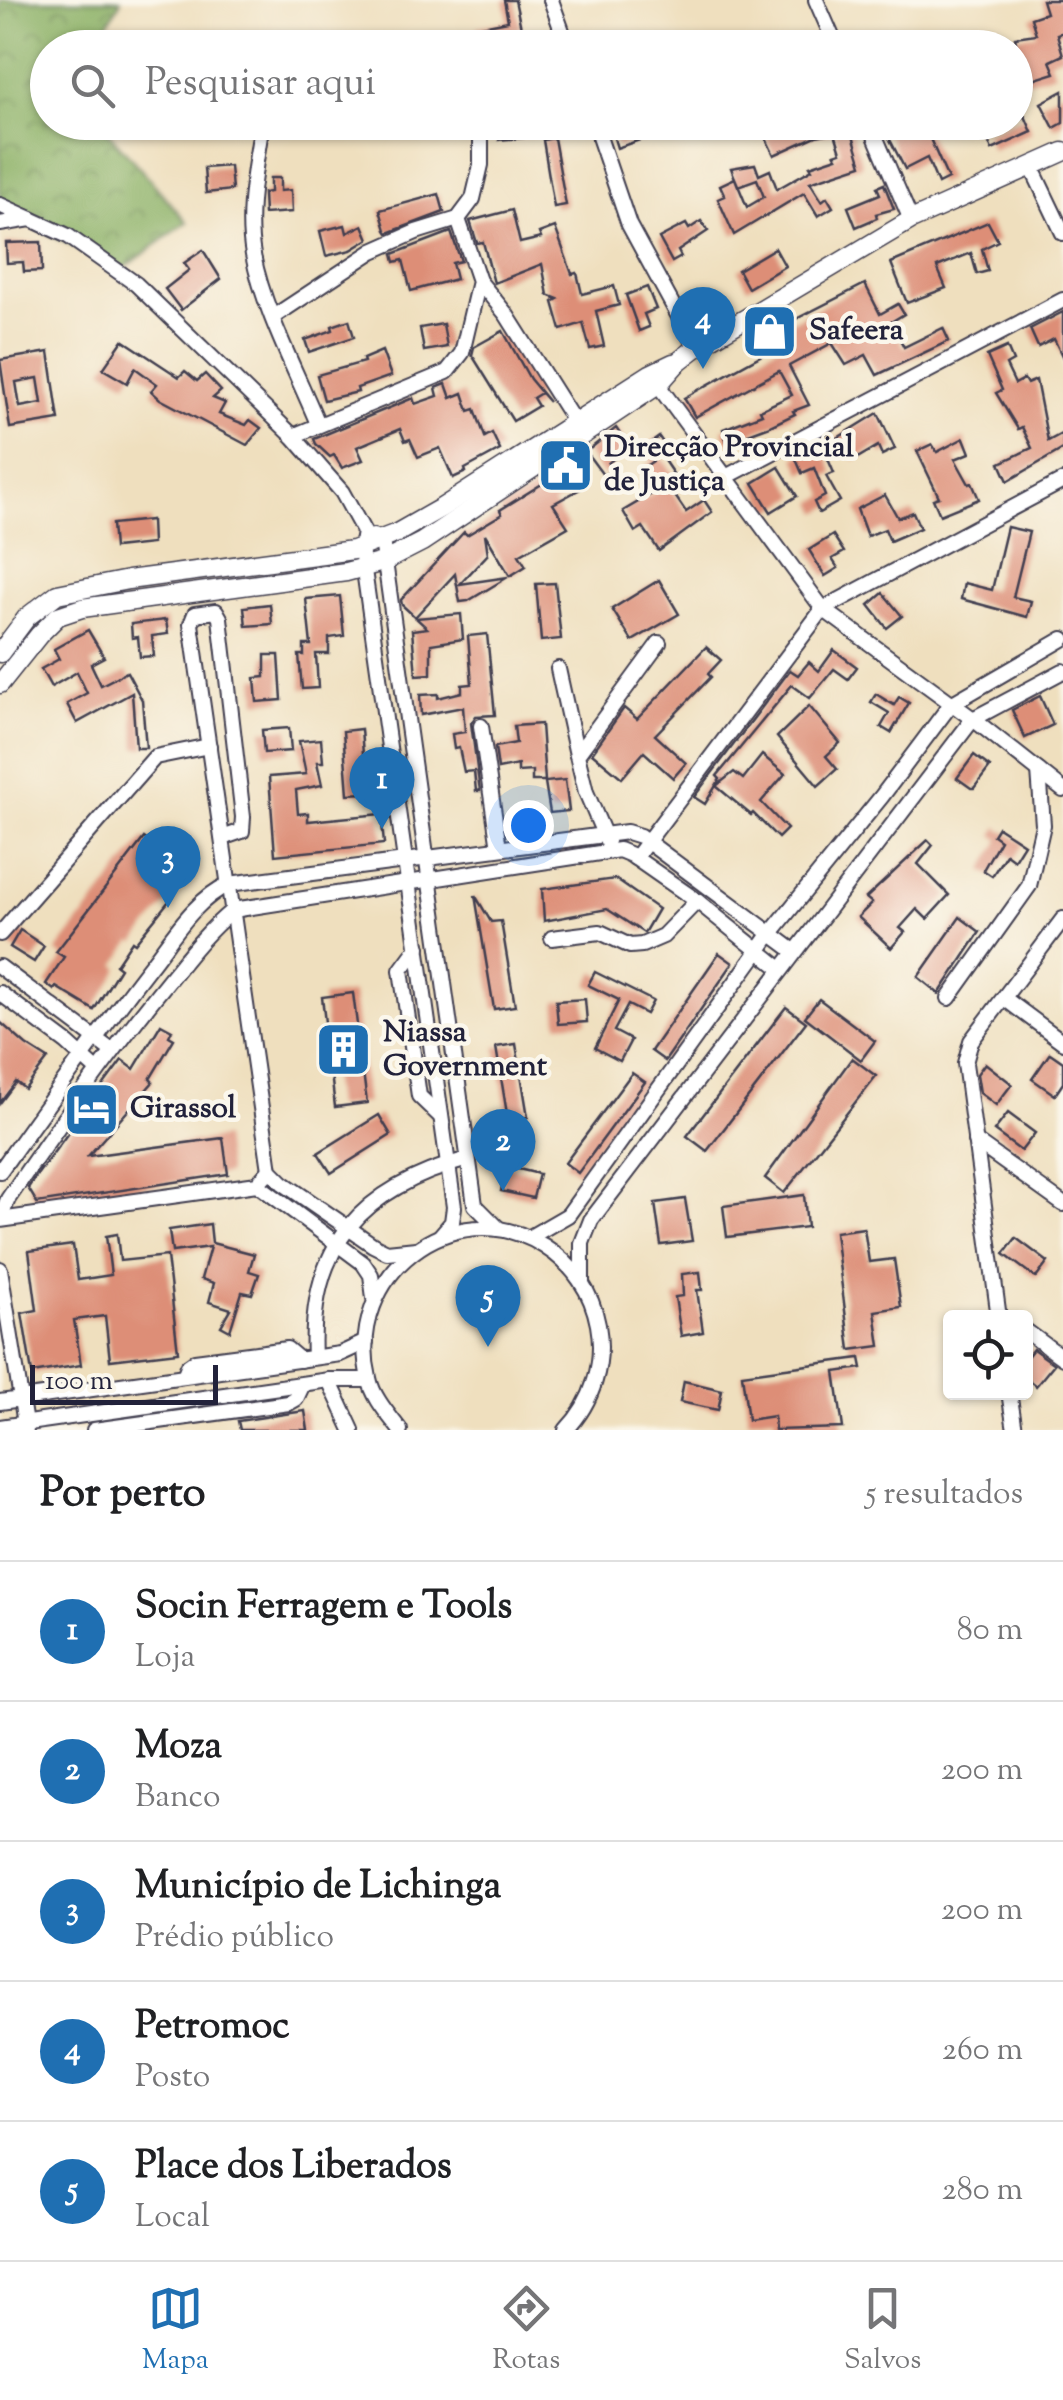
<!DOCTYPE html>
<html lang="pt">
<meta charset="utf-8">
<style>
body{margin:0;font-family:"Sorts Mill Goudy",serif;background:#f2f2f2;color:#202124}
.controls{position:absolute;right:30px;bottom:30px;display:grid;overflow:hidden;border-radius:10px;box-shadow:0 2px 8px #0004}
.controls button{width:90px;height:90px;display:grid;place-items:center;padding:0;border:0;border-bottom:2px solid #e0e0e0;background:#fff;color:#202124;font:50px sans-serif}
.scale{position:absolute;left:30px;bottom:25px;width:188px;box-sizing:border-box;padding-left:10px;border:5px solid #22223b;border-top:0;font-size:28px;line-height:35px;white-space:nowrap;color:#22223b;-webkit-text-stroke:8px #fbf7ec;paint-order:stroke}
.you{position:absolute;left:528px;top:825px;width:35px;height:35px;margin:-25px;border:8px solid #fff;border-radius:50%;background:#1a73e8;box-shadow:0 0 0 15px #1a73e833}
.badge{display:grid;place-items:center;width:65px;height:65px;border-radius:50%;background:#1f6fb2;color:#fff;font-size:32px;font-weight:700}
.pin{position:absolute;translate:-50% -82px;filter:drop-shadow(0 2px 5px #0008)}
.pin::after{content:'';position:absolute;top:52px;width:35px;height:30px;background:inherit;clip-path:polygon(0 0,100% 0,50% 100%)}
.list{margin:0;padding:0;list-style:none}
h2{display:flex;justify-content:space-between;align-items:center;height:130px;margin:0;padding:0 40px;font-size:42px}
h2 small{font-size:32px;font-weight:400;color:#757577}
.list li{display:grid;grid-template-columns:65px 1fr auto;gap:30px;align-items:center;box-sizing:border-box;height:140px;padding:0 40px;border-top:2px solid #e0e0e0}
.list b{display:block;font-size:38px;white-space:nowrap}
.list p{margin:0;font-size:32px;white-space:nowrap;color:#757577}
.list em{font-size:32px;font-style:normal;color:#757577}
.icon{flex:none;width:55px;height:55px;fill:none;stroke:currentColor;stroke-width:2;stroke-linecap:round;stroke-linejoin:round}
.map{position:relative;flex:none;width:1063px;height:1430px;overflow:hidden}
.search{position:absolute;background:#fff;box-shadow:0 2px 8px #0004;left:30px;right:30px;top:30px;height:110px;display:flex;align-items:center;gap:25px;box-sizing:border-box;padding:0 35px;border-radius:55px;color:#757577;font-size:38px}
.sheet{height:830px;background:#fff}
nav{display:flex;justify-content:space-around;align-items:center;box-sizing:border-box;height:140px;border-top:2px solid #e0e0e0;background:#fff;font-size:28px;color:#757577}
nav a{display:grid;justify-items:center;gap:5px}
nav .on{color:#1f6fb2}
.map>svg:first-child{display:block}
</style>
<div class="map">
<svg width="1063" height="1430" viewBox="0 0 1063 1430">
<defs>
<pattern id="forest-crowns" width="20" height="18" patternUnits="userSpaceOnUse" patternTransform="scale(2.5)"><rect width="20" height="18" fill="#8cb166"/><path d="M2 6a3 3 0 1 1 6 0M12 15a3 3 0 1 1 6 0" fill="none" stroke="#729055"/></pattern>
</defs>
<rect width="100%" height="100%" fill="#fbf7ec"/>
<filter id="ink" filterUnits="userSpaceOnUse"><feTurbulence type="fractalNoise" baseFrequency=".01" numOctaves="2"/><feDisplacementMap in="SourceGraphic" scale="20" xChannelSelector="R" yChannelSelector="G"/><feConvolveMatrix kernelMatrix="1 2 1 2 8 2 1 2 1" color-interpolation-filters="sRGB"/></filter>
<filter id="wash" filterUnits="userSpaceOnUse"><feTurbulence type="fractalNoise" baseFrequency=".0048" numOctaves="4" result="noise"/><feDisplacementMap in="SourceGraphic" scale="40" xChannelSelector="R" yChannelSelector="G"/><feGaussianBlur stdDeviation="2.25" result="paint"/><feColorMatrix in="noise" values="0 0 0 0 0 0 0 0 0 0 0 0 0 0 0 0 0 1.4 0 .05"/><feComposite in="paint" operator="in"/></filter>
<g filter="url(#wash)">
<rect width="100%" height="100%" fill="#efdfbe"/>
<path fill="url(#forest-crowns)" stroke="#576a50" stroke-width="2.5" d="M0,0H121L95,47L48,48V122L100,123L187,222L120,271L0,208Z"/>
<g id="blocks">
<g fill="#dd8e77" fill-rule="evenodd">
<path d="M504,0H515L521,28L500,33L502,48H481L477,27L508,21Z"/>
<path d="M1042,0H1063V32L1057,34L1063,55L1050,61L1055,73L1023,83L1015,37L1036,34L1031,18L1046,13Z"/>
<path d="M1063,91V123L1054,128L1041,103Z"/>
<path d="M1025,116L1032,132L992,150L985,134Z"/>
<path d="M497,122L533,125L534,137L499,140Z"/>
<path d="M609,122H635L640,140L617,148Z"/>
<path d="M758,122H779L782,130L796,122H831L832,133L816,136L774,155Z"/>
<path d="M886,122H903L906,128L918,122H949L927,132L948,179L938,184L927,158L905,169L882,124Z"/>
<path d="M850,125L862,165L810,182L822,201L827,197L833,207L818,216L804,193L734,235L718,199L725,196L720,185L735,178L747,207L764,197L757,179L738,186L731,168L755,164L759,175L770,170L777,189L812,169L810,166L837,157L835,154L841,152L834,130Z"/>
<path d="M554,138L566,205L554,207L543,140Z"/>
<path d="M230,166L232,190L206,193L204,168Z"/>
<path d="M270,178H280V191L291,190L292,212L264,214L263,193L270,192Z"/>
<path d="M884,184L894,209L876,214L877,218L856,227L848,207L880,194L877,187Z"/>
<path d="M439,194L444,212L388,233L386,230L380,210Z"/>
<path d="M512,210L520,243L541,238L539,233L555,227L572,274L577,273L582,294L614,286L619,305L596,311L604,346L590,349L583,323L561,330L553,302L558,299L548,295L542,264L494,283L483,242L477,243L470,221Z"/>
<path d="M701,221L708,231L678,251L681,257L672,262L659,238L686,224L689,229Z"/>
<path d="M988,222L998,241L982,249L988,271L977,274L971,253L937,267L946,288L907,303L891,263Z"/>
<path d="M345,225L347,233L363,225L369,239L351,250L326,256L320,231Z"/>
<path d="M451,232L461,261L452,263L456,279L411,291L403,260L395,262L393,254Z"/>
<path d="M41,242L42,271L24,272L23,262L7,263L6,243Z"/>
<path d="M775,248L785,266L748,288L738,270Z"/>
<path d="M203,250L221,279L181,310L165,289L189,270L184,263Z"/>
<path d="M865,284L880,314L898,304L904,314L891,322L904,347L943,328L949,341L877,375L866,355L846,365L832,343L789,366L809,405L793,411L795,414L770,426L727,442L723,429L762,414L760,410L792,395L779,371L695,417L684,398L780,345L771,327L790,317L792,321Z"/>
<path d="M647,287L656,309L644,314L649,327L639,331L626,295Z"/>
<path d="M1063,312V358L1054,339L1038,347L1030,329Z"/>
<path d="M349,320L354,337L309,352L305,340L333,330L332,326Z"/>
<path d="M443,324L447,347L424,351L420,328Z"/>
<path d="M503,331L530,379L549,402L541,393L533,398L538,406L513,421L472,355L474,347Z"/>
<path d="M123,340L179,377L185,371L197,381L205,374L221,391L213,398L225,403L219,414L246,425L250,420L261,428L247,445L160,399L151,391L157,384L135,368L127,383L103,369Z"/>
<path d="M1007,347L1013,361L1006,365L1015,384L1024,379L1027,384L1036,380L1048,441L1063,433V449L1008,481L1000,463L1032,448L1022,427L1018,429L996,393L1002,390L987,356Z"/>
<path d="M382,351L391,376L357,388L358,392L324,400L317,375L364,362L363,359Z"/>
<path d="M49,352L59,420L10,428L0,360ZM38,378L42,403L20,407L16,382Z"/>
<path d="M446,384L451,398L463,393L469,411L475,409L485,437L492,433L500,450L465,469L466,472L453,478L440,448L418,457L410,439L405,441L400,429L357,447L363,460L342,468L334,455L330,457L316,444L314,439L413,398L415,404L438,396L436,388Z"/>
<path d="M878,413L895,449L882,455L878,446L854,460L849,452L846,455L836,439Z"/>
<path d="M616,428L629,447L608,463L612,471L603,475L586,452Z"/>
<path d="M659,437L669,451L661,456L680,484L671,490L686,512L704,500L712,512L659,551L643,527L635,532L623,511L655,492L640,470L653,461L644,448Z"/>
<path d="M964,438L970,453L955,459L969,484L972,483L979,499L940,515L933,499L939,497L917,451L932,444L937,452Z"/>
<path d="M822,445L834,473L826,476L840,501L819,513L814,502L825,496L814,468L802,473L795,457Z"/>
<path d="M567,460L582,488L553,504L568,527L519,555L526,566L510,576L485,534L488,554L460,584L508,577L468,601L460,602L455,574L415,617L402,605L401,600L464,532L467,535L502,514L500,510L545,482L542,477Z"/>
<path d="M779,467L797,496L771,512L753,483Z"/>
<path d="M885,495L898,518L913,512L920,528L890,541L885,529L867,536L857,509Z"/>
<path d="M151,520L152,544L114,548L112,524Z"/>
<path d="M1007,527L1029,532L1013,597L1031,601L1027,617L961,599L964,583L992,590Z"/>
<path d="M833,535L844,552L832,559L838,568L825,576L809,550Z"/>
<path d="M659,580L679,614L632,641L612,609Z"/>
<path d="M555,583L561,639L541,641L536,584Z"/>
<path d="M883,593L902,616L887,628L869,605Z"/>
<path d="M340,596L344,636L329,638V654H316L318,688L302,689L299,655H304V645H311L306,599Z"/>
<path d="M270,604L272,624L246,626L244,607Z"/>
<path d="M461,614L463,639L431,644V674L416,675L412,630L427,628L416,618Z"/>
<path d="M166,620L168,634L152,636L154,656L140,657L138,637L132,638L131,624Z"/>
<path d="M88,630L104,657L91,664L101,685L127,672L142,700L146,748H136L132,693L77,723L67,704L87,693L77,672L51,687L41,669L59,659L54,649Z"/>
<path d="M487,634L495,715L476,716L471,723L480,791H476L474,771L464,772L459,748L454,749L452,734L465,732L463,707L421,715L420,695L438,694V698L462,692V685L472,684L468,636Z"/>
<path d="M706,647L721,660L708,674L711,677L655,735L686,763L673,778L644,752L622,778L592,753L624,708L637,719Z"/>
<path d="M834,650L857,667L848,679L834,669L810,698L792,685L717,776L720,779L705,804L694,797L790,670L798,675L809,662L819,671Z"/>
<path d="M265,655H279L282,700L257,702L255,678L265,677Z"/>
<path d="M876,694L894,705L899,697L909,703L891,733L881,727L889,713L871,702Z"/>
<path d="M1040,696L1053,725L1025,738L1012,710Z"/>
<path d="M809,706L840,743L826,756L837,769L818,786L777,737Z"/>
<path d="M541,724L545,781H532V771L518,772V765L498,769L495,747L516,743L514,726Z"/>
<path d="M289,728L291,751L264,753L262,730Z"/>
<path d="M361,729L366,793L348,794L343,731Z"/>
<path d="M321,739L323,762H317L322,785L296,790L298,814L308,813V821L381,814L384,844L275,855L269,777L306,774L299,741Z"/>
<path d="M762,755L785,774L761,802L787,829L778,838L753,813L751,815L716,786L734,772L743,779Z"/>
<path d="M974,755L990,767L974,788H971L957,778Z"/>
<path d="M565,780L569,811L550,813L545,782Z"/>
<path d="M998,827L1024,844L1014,860L1006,854L992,876L983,870L1000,840L993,835Z"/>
<path d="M144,838L184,868L167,891L173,896L135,943L132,941L116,965L120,968L94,1010L56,987L54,990L46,984L64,957L56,952Z"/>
<path d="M928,840L933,845L918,864L949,895L927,919L917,909L900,928L905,932L891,948L858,917L872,903L866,898Z"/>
<path d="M615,879L658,909L644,933L607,909L544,921L542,889Z"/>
<path d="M475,895L491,922L501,921L515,1006L494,1009Z"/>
<path d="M960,917L980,932L939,994L918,977Z"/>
<path d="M20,930L44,946L34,962L10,947Z"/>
<path d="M719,953L733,963L665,1061L651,1051Z"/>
<path d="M595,972L653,1001L646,1014L628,1005L614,1031L631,1040L620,1061L595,1048L619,1000L588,985Z"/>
<path d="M353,993L367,1103L335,1107L322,997Z"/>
<path d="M585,999L587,1022L558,1024L556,1001Z"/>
<path d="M819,999L875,1041L861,1060L805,1017Z"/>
<path d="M786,1007L806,1022L707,1151L687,1136Z"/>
<path d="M0,1022L26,1045L48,1059L25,1089L16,1082L0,1103Z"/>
<path d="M161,1024L172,1030L169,1036L174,1039L150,1079L153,1082L88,1156L223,1138L228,1174L37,1203L28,1188L34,1179L122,1060L134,1069Z"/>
<path d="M516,1044L528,1117L508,1120L496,1047Z"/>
<path d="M1050,1053L1063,1062V1083L1055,1095L1032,1079Z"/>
<path d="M852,1058L876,1076L784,1193L765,1178Z"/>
<path d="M985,1063L1012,1084L996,1105L980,1093L977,1074Z"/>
<path d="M632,1073L645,1082L578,1173L565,1163Z"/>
<path d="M1008,1113L1035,1133L1021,1151L994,1131Z"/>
<path d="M379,1115L391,1135L331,1173L318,1153Z"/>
<path d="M506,1166L539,1174L533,1198L501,1191Z"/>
<path d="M804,1195L807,1227L727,1237L723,1206Z"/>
<path d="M685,1199L692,1241L661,1245L655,1203Z"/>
<path d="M210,1224L212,1243L254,1254L249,1271L259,1274L252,1294L242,1292L230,1331L221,1326L231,1309L209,1302L214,1283L201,1279L210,1247L172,1252L169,1230Z"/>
<path d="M864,1228L869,1262L894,1259L901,1307L875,1311L880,1346L850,1350L835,1232Z"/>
<path d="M117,1234L120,1261L167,1256L178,1352L110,1360L105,1316L74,1320L81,1365L32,1373L22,1313L37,1310L29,1251L73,1245L78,1280L111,1275L106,1236Z"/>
<path d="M1016,1238L1048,1262L1036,1278L1004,1254Z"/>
<path d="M700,1272L702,1290H697L703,1332L681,1336L675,1297L683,1296L682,1274Z"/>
<path d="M1033,1349L1054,1364L1036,1386L1026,1378V1358Z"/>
<path d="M860,1358L862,1368L835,1372L843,1428L775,1430L774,1416L748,1420L742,1374Z"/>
<path d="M684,1381L722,1390L718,1410L680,1402Z"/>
<path d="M305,1411L308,1430H240L238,1421Z"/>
</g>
</g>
</g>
<g filter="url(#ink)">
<use href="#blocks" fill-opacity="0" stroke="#413e4f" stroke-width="2.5"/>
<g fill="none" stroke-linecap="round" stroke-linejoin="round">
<defs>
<g id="minor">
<path d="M551,0L568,48"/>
<path d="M816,0L837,48"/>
<path d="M262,122C256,166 245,211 253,255C264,311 296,371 318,424"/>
<path d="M594,122L629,225L696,348"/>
<path d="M869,122L911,220"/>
<path d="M1031,166L1063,233"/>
<path d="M0,205L31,219"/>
<path d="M458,219L479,281L506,314L575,423"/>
<path d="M0,224L31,219L68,236L136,284L293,436L342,492L364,532L361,549L454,1207L452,1222L440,1236"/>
<path d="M273,317L373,251L416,232L458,219L473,199L481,165V122"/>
<path d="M652,377L823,609L973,719L1063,790"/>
<path d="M293,436L447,372L462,353L479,281"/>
<path d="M724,478L1063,300"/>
<path d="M373,536L382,540L475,1205L499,1229"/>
<path d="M558,669L577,755"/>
<path d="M481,726L499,848"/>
<path d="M222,838L242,831L243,817L220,618L216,611L195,614L191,624L270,1170L283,1183L373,1245L387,1252L416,1249"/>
<path d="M607,841L586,792L577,755L659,643"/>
<path d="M635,858L823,609L1063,481"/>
<path d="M0,934L155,757L209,746"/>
<path d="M552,938L600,932L630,946L642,945L663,936L697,901"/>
<path d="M418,947L401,970L419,1096L441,1117"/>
<path d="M0,967L112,1051"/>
<path d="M0,993L67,1043L97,1070"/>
<path d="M949,998L1029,886L1043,825L1039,771"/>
<path d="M1004,998L1063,1042"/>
<path d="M975,1141L1063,1204"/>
<path d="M0,1171C49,1102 98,1033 150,966C173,937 194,900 229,884L627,832L640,836L794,951"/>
<path d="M257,1184L363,1263L371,1275L374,1298"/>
<path d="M0,1219L8,1199C55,1130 103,1062 155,997C180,967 202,935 233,910L619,850L631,855L697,901L781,969"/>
<path d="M0,1220L257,1184L270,1170"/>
<path d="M530,1237L568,1215L771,933L882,796L951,704L1063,639"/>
<path d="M0,1269L26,1430"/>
<path d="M582,1281V1243L591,1220L973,719L1063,671"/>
<path d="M999,1318L965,1063L971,1041L1063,919"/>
<path d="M1026,1331L1063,1358"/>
<path d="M314,1357C308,1245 363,1187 468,1159"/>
<path d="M184,1376L188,1366L195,1361L287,1349L300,1360"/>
<path d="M329,1380L352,1430"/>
<path d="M1009,1392L1015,1430"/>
<path d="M0,1402L340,1354L366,1342"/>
<path d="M0,1427L329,1380H369"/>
<path d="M94,1430L289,1403L296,1399L303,1384"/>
<path d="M400,1430C389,1415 373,1398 369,1378C344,1276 453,1189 544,1246C573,1264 592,1292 598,1325C605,1363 593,1402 566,1430"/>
</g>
<g id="major">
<path d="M0,653L27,617L57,594L128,580L353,550L397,533L441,508L650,374L673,363"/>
<path d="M0,684L39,635L58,616L82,608L346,572L383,562L422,542L658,385L679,361L696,348L911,220L1063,152"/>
</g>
</defs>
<use href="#minor" stroke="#413e4f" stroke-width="18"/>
<use href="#major" stroke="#413e4f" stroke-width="21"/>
<use href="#minor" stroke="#fff" stroke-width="14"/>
<use href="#major" stroke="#fff" stroke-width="18"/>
</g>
</g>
<defs>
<symbol id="shop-square" viewBox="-11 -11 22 22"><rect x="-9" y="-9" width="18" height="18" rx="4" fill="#1f6fb2" stroke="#fbf7ec"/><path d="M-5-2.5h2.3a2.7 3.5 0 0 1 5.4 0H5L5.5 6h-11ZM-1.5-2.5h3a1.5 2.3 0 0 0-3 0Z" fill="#fff"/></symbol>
<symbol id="civic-square" viewBox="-11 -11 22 22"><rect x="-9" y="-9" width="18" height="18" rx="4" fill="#1f6fb2" stroke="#fbf7ec"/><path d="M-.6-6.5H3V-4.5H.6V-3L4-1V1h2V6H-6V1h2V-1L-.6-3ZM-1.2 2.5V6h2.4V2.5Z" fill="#fff"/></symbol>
<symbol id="building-square" viewBox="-11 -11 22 22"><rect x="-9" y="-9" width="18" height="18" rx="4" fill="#1f6fb2" stroke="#fbf7ec"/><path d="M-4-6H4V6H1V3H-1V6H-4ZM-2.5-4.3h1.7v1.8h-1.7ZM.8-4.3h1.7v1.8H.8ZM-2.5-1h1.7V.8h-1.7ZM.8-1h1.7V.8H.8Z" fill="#fff"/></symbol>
<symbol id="hotel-square" viewBox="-11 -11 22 22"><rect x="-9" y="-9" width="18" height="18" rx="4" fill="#1f6fb2" stroke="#fbf7ec"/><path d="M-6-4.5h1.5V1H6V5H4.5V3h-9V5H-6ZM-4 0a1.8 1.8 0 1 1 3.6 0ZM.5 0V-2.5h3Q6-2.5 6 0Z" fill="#fff"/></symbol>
</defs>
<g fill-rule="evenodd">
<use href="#shop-square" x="738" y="300" width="63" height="63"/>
<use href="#civic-square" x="534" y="434" width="63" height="63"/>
<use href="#building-square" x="312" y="1018" width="63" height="63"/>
<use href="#hotel-square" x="60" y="1078" width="63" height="63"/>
</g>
<g text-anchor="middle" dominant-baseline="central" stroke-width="9" stroke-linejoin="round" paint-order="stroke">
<g font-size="30" font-weight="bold" fill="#22223b" stroke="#fbf7ec" text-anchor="start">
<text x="809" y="331">Safeera</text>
<text x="604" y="448">Direcção Provincial<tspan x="604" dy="34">de Justiça</tspan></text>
<text x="383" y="1033">Niassa<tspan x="383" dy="34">Government</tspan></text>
<text x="130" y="1109">Girassol</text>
</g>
</g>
</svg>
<div class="controls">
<button><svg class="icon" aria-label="locate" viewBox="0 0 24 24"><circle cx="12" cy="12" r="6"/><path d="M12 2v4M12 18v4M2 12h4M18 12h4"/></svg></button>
</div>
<div class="scale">100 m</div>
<div class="you"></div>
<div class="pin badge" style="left:382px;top:829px">1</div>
<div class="pin badge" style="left:503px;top:1191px">2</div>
<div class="pin badge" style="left:168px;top:908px">3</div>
<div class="pin badge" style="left:703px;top:369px">4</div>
<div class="pin badge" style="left:488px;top:1347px">5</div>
<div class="search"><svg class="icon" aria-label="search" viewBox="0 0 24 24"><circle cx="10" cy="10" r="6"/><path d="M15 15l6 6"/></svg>Pesquisar aqui</div>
</div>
<section class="sheet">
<h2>Por perto<small>5 resultados</small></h2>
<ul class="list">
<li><span class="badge">1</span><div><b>Socin Ferragem e Tools</b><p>Loja</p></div><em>80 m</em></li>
<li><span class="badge">2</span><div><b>Moza</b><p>Banco</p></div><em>200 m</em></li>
<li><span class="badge">3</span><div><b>Município de Lichinga</b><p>Prédio público</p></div><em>200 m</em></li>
<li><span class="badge">4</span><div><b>Petromoc</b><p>Posto</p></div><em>260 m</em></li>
<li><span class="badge">5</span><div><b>Place dos Liberados</b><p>Local</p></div><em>280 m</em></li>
</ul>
</section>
<nav>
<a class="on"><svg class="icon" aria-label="map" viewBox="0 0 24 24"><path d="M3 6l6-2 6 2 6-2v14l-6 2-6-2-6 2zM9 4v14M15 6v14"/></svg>Mapa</a>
<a><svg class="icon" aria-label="directions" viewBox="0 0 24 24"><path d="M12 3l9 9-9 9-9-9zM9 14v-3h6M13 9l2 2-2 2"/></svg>Rotas</a>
<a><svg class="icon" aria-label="saved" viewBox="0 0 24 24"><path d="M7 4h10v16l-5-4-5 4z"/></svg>Salvos</a>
</nav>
